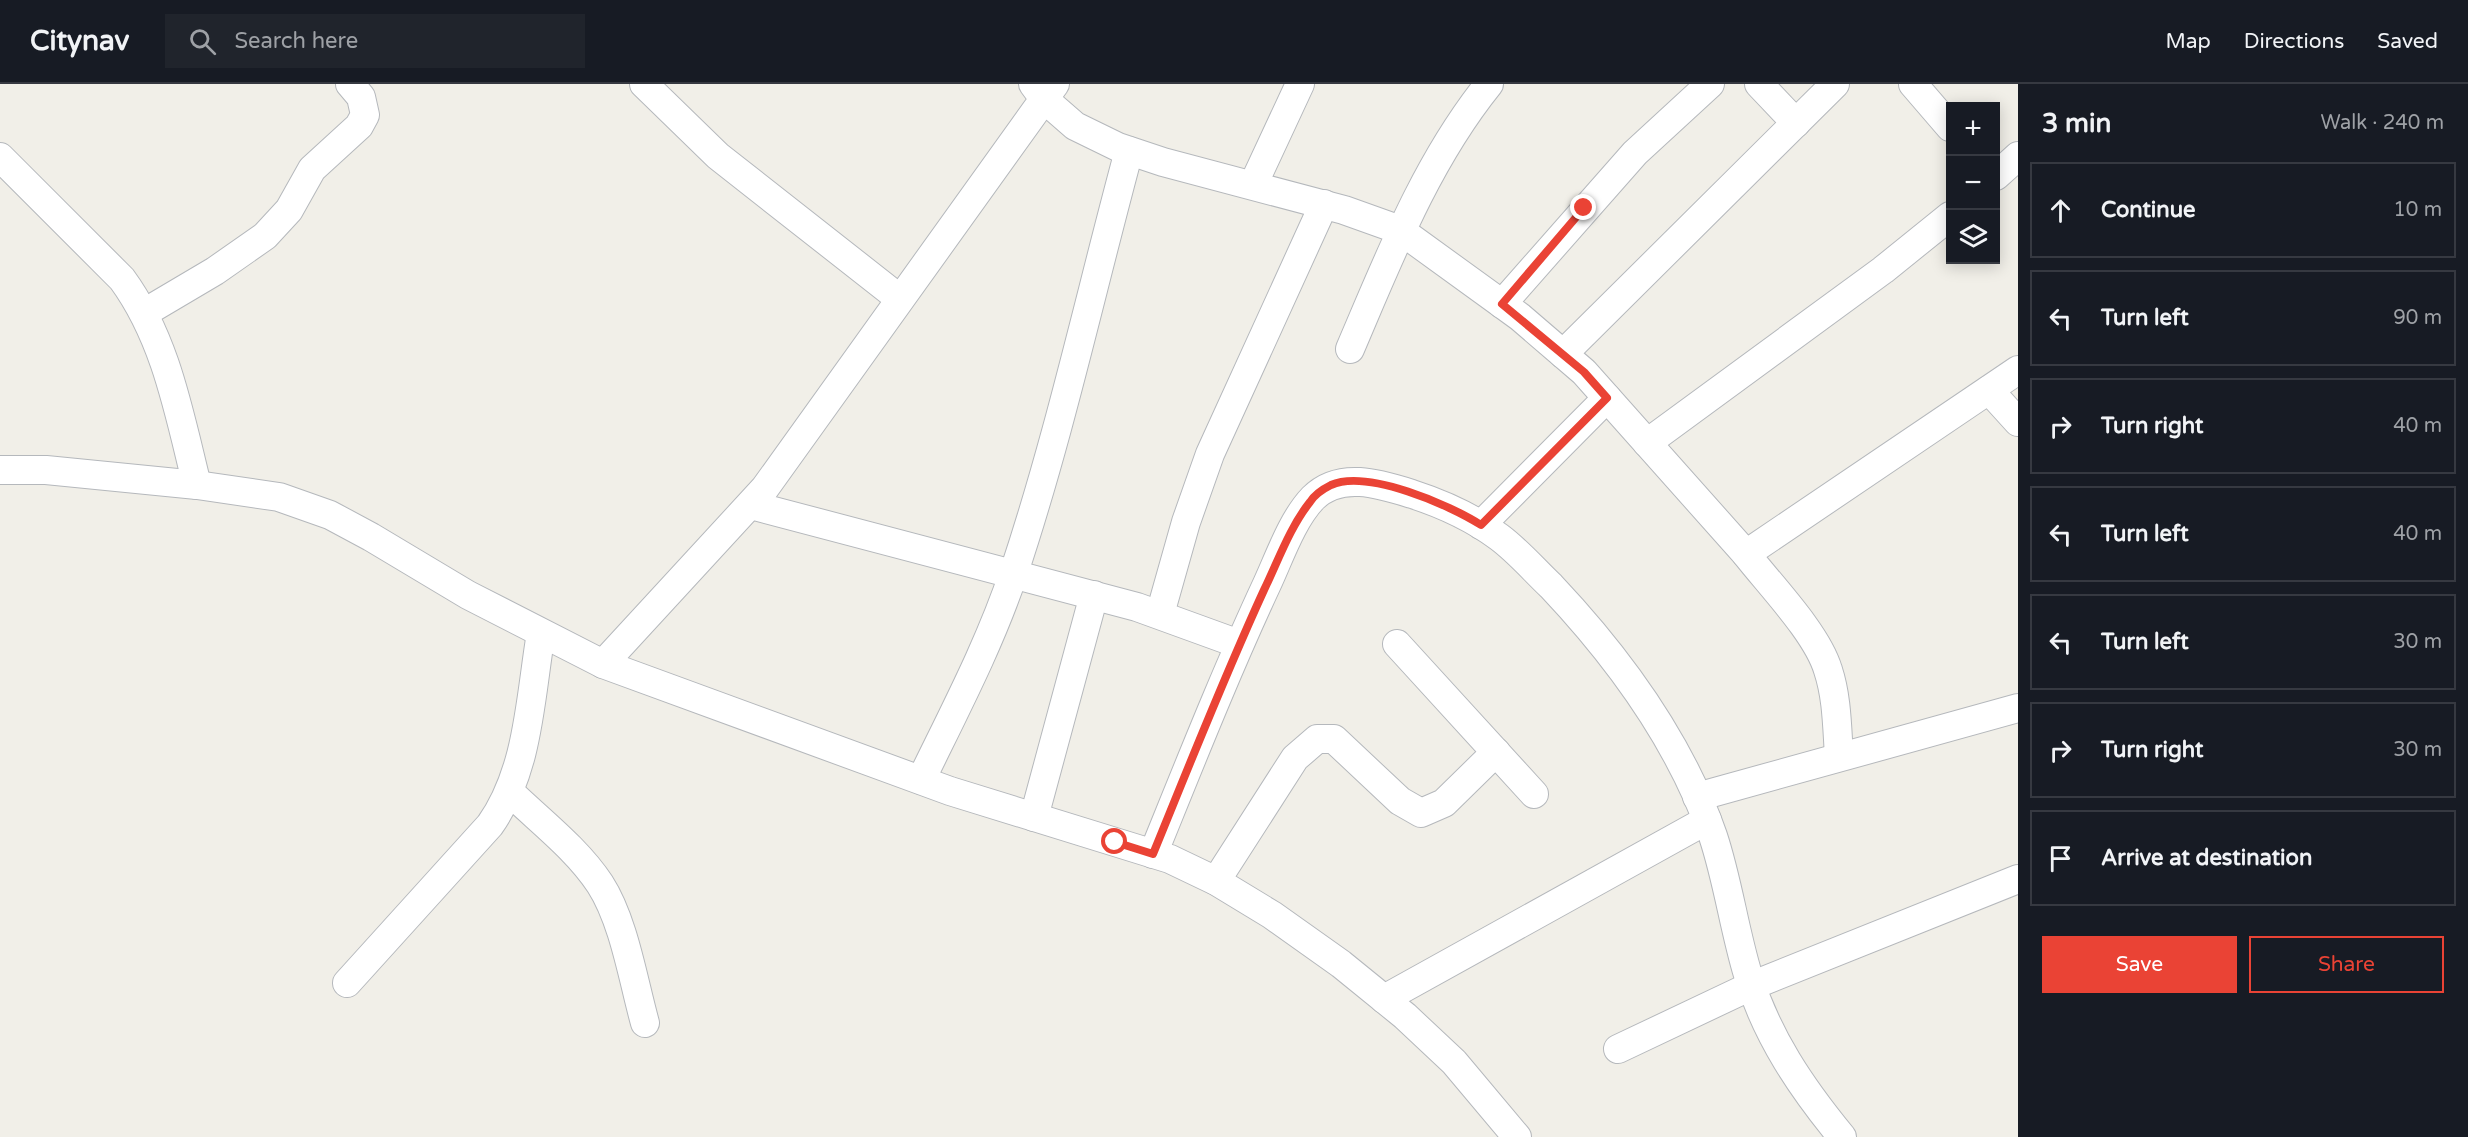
<!DOCTYPE html>
<meta charset="utf-8">
<style>
body{margin:0;font-family:"Varela Round",sans-serif;background:#20242c;color:#f1f3f6}
.controls{position:absolute;right:18px;top:18px;display:grid;overflow:hidden;border-radius:0px;box-shadow:0 3px 15px #0003}
.controls button{width:54px;height:54px;display:grid;place-items:center;padding:0;border:0;border-bottom:2px solid #363941;background:#171b24;color:#f1f3f6;font:30px sans-serif}
.stop{position:absolute;width:18px;height:18px;margin:-14px;border:4px solid #ea4335;border-radius:50%;background:#fff}
.stop.end{background:#ea4335;border-color:#fff;box-shadow:0 2px 6px #0008}
.list{margin:0;padding:0;list-style:none}
h2{display:flex;justify-content:space-between;align-items:center;height:78px;margin:0;padding:0 24px;font-size:26px}
h2 small{font-size:20px;font-weight:400;color:#9ea1a6}
.list li{display:grid;grid-template-columns:39px 1fr auto;gap:18px;align-items:center;box-sizing:border-box;height:96px;margin:0 12px 12px;padding:0 12px;border:2px solid #363941;border-radius:0px}
.list b{display:block;font-size:22px;white-space:nowrap}
.list em{font-size:20px;font-style:normal;color:#9ea1a6}
.actions{display:flex;gap:12px;padding:18px 24px}
.actions a{flex:1;padding:14px 0;border:2px solid #ea4335;border-radius:0px;text-align:center;font-size:21px;color:#ea4335}
.actions .main{background:#ea4335;color:#fff}
.icon{flex:none;width:33px;height:33px;fill:none;stroke:currentColor;stroke-width:2;stroke-linecap:round;stroke-linejoin:round}
.map{position:relative;flex:none;width:2018px;height:1053px;overflow:hidden}
header{display:flex;align-items:center;gap:36px;box-sizing:border-box;height:84px;padding:0 30px;background:#171b24;border-bottom:2px solid #363941}
header strong{font-size:28px}
nav{display:flex;gap:33px;margin-inline-start:auto;font-size:21px}
.search{width:420px;height:54px;background:#20242c;display:flex;align-items:center;gap:15px;box-sizing:border-box;padding:0 21px;border-radius:0px;color:#9ea1a6;font-size:22px}
main{display:flex}
aside{flex:1;background:#171b24}
.map>svg:first-child{display:block}
</style>
<header>
<strong>Citynav</strong>
<div class="search"><svg class="icon" aria-label="search" viewBox="0 0 24 24"><circle cx="10" cy="10" r="6"/><path d="M15 15l6 6"/></svg>Search here</div>
<nav><a>Map</a><a>Directions</a><a>Saved</a></nav>
</header>
<main>
<div class="map">
<svg width="2018" height="1053" viewBox="0 0 2018 1053">
<rect width="100%" height="100%" fill="#f1efe8"/>
<g fill="none" stroke-linecap="round" stroke-linejoin="round">
<defs>
<g id="street">
<path d="M644,0L718,72L900,215"/>
<path d="M1055,0L1044,15L1075,42L1118,63L1163,78L1344,126L1400,146L1520,233L1584,288L1746,470L2018,286"/>
<path d="M1759,0L1796,39"/>
<path d="M1913,0L1950,43"/>
<path d="M0,73L122,195C166,255 179,329 197,401"/>
<path d="M1996,92L2018,72"/>
<path d="M1253,101L1300,0"/>
<path d="M1502,220L1635,69L1710,0"/>
<path d="M144,229L215,187L265,152L289,126L312,85L359,42L365,31L361,13L350,0"/>
<path d="M1350,265C1389,174 1426,78 1489,0"/>
<path d="M1563,270L1835,0"/>
<path d="M1989,306L2018,338"/>
<path d="M1647,359L1883,186L1950,132"/>
<path d="M0,386H46L197,401L279,413L330,431L371,453L468,511L603,580L950,707L1170,775L1216,797L1272,831L1341,880L1405,932L1454,978L1517,1053"/>
<path d="M751,421L1137,523L1239,560"/>
<path d="M1481,441L1607,314"/>
<path d="M1746,470C1770,501 1817,549 1828,586C1837,613 1837,643 1839,672"/>
<path d="M1160,530L1186,438L1210,370L1324,120"/>
<path d="M1397,560L1534,710"/>
<path d="M603,580L765,404L1044,15L1033,0"/>
<path d="M921,696C954,628 990,560 1014,488C1060,350 1091,207 1129,67"/>
<path d="M510,708C540,737 577,765 600,800C624,837 633,896 645,939"/>
<path d="M1697,713L2018,624"/>
<path d="M1034,733L1094,511"/>
<path d="M1153,770C1190,679 1226,588 1267,500C1280,472 1292,436 1313,414C1340,387 1380,400 1412,410C1443,420 1472,433 1499,453C1518,467 1534,486 1551,502C1619,574 1680,657 1713,752C1728,797 1734,845 1748,891C1767,953 1801,1003 1842,1053"/>
<path d="M1216,797L1295,674L1317,655H1334L1400,717L1421,729L1444,719L1496,668"/>
<path d="M347,899L490,741C529,686 530,614 541,549"/>
<path d="M1384,915L1707,736"/>
<path d="M1618,965L1751,902L2018,795"/>
</g>
</defs>
<use href="#street" stroke="#b5b8bc" stroke-width="30"/>
<use href="#street" stroke="#fff" stroke-width="28"/>
</g>
<g fill="none" stroke-linecap="round" stroke-linejoin="round">
<path stroke="#ea4335" stroke-width="8" d="M1115,758L1153,770C1189,682 1224,593 1264,506C1278,477 1290,443 1310,418C1315,410 1323,405 1331,401C1367,385 1450,421 1481,441L1607,314L1584,288L1502,220L1584,124"/>
</g>
</svg>
<div class="controls">
<button>+</button>
<button>−</button>
<button><svg class="icon" aria-label="layers" viewBox="0 0 24 24"><path d="M12 4l9 5-9 5-9-5zM3 14l9 5 9-5"/></svg></button>
</div>
<div class="stop" style="left:1115px;top:758px"></div>
<div class="stop end" style="left:1584px;top:124px"></div>
</div>
<aside>
<h2>3 min<small>Walk · 240 m</small></h2>
<ul class="list">
<li><svg class="icon" aria-label="ahead" viewBox="0 0 24 24"><path d="M12 20V5M6 11l6-6 6 6"/></svg><div><b>Continue</b></div><em>10 m</em></li>
<li><svg class="icon" aria-label="left" viewBox="0 0 24 24"><path d="M17 20v-9H6M10 6l-5 5 5 5"/></svg><div><b>Turn left</b></div><em>90 m</em></li>
<li><svg class="icon" aria-label="right" viewBox="0 0 24 24"><path d="M7 20v-9h11M14 6l5 5-5 5"/></svg><div><b>Turn right</b></div><em>40 m</em></li>
<li><svg class="icon" aria-label="left" viewBox="0 0 24 24"><path d="M17 20v-9H6M10 6l-5 5 5 5"/></svg><div><b>Turn left</b></div><em>40 m</em></li>
<li><svg class="icon" aria-label="left" viewBox="0 0 24 24"><path d="M17 20v-9H6M10 6l-5 5 5 5"/></svg><div><b>Turn left</b></div><em>30 m</em></li>
<li><svg class="icon" aria-label="right" viewBox="0 0 24 24"><path d="M7 20v-9h11M14 6l5 5-5 5"/></svg><div><b>Turn right</b></div><em>30 m</em></li>
<li><svg class="icon" aria-label="arrive" viewBox="0 0 24 24"><path d="M6 21V4h12l-3 4 3 4H6"/></svg><div><b>Arrive at destination</b></div></li>
</ul>
<div class="actions"><a class="main">Save</a><a>Share</a></div>
</aside>
</main>
